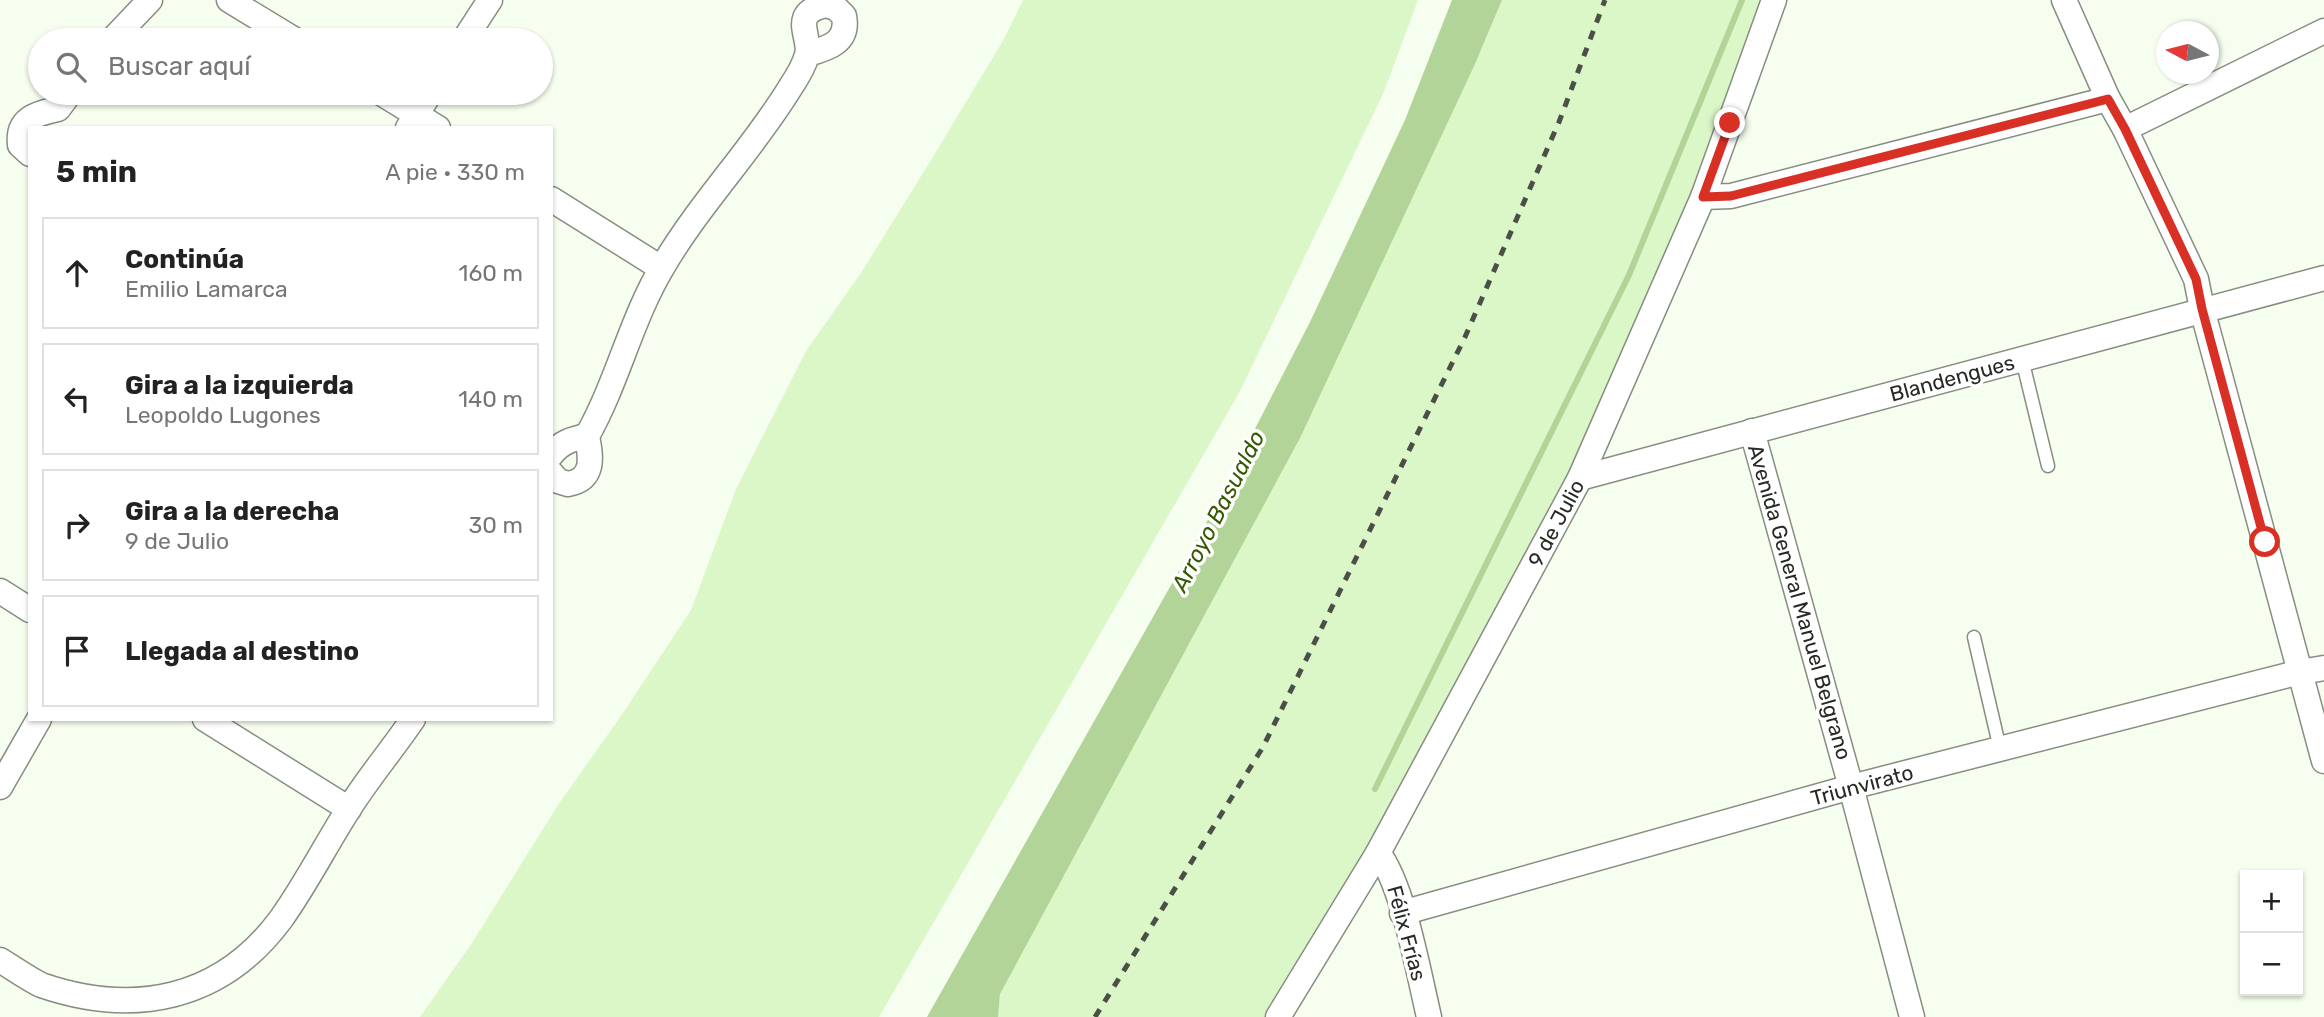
<!DOCTYPE html>
<html lang="es">
<meta charset="utf-8">
<style>
body{margin:0;font-family:Rubik,sans-serif;background:#f2f2f2;color:#222}
.controls{position:absolute;right:21px;bottom:21px;display:grid;overflow:hidden;border-radius:0px;box-shadow:0 2px 5px #0004}
.controls button{width:63px;height:63px;display:grid;place-items:center;padding:0;border:0;border-bottom:2px solid #e0e0e0;background:#fff;color:#222;font:35px sans-serif}
.compass{position:absolute;left:2156px;top:21px;width:63px;height:63px;border-radius:50%;background:#fff;box-shadow:0 2px 5px #0004;rotate:277deg}
.stop{position:absolute;width:21px;height:21px;margin:-16px;border:5px solid #d93025;border-radius:50%;background:#fff}
.stop.end{background:#d93025;border-color:#fff;box-shadow:0 2px 7px #0008}
.list{margin:0;padding:0;list-style:none}
h2{display:flex;justify-content:space-between;align-items:center;height:91px;margin:0;padding:0 28px;font-size:30px}
h2 small{font-size:23px;font-weight:400;color:#767676}
.list li{display:grid;grid-template-columns:46px 1fr auto;gap:21px;align-items:center;box-sizing:border-box;height:112px;margin:0 14px 14px;padding:0 14px;border:2px solid #e0e0e0;border-radius:0px}
.list b{display:block;font-size:26px;white-space:nowrap}
.list p{margin:0;font-size:23px;white-space:nowrap;color:#767676}
.list em{font-size:23px;font-style:normal;color:#767676}
.icon{flex:none;width:38px;height:38px;fill:none;stroke:currentColor;stroke-width:2;stroke-linecap:round;stroke-linejoin:round}
.map{position:relative;flex:none;width:2324px;height:1017px;overflow:hidden}
.search{position:absolute;background:#fff;box-shadow:0 2px 5px #0004;left:28px;top:28px;width:525px;height:77px;display:flex;align-items:center;gap:18px;box-sizing:border-box;padding:0 24px;border-radius:38px;color:#767676;font-size:26px}
.panel{position:absolute;background:#fff;box-shadow:0 2px 5px #0004;left:28px;top:126px;width:525px;height:595px;border-radius:0px}
.map>svg:first-child{display:block}
</style>
<div class="map">
<svg width="2324" height="1017" viewBox="0 0 2324 1017">
<rect width="100%" height="100%" fill="#f5feef"/>
<g fill="#dbf6c7">
<path d="M1023,0H1418L1383,94L1239,393L879,1017H420L472,943L558,805L623,713L691,610L736,489L806,351L861,273L928,165L1004,39Z"/>
<path d="M1502,0H1762L1687,212L1569,476L1386,827L1267,1017H998L1000,994L1475,64Z"/>
</g>
<path fill="#b2d498" d="M1452,0H1502L1475,64L1300,438L1000,994L998,1017H927L1210,516L1310,322L1405,120Z"/>
<g fill="none" stroke-linecap="round" stroke-linejoin="round">
<path stroke="#b2d498" stroke-width="6" d="M1375,789L1629,275L1742,0"/>
<defs>
<g id="lane">
<path d="M2022,359L2048,466"/>
<path d="M1974,637L2000,749"/>
</g>
<g id="street">
<path d="M229,0L295,40"/>
<path d="M2064,0L2108,99L2125,129L2196,279L2202,309L2324,761"/>
<path d="M112,40L150,0"/>
<path d="M464,40L490,0"/>
<path d="M381,93L438,128"/>
<path d="M408,128L430,93"/>
<path d="M2125,129L2324,31"/>
<path d="M30,154L20,145C17,118 36,114 58,109L70,93"/>
<path d="M1703,197L1731,196L2108,99"/>
<path d="M551,199L661,268"/>
<path d="M1752,431L1851,787L1912,1017"/>
<path d="M551,455C561,442 572,439 587,436"/>
<path d="M551,473L558,481L568,484C595,479 591,457 587,436C618,381 631,319 663,266C700,203 752,150 790,88C796,79 804,66 807,55C812,37 788,13 826,5L836,8L844,16C849,42 829,48 808,54"/>
<path d="M1580,478L2324,278"/>
<path d="M0,591L30,610"/>
<path d="M205,719L349,809"/>
<path d="M0,787L39,719"/>
<path d="M1378,853C1403,884 1419,975 1429,1017"/>
<path d="M1402,913L1851,787L2300,672L2324,668"/>
<path d="M0,960C13,968 27,978 41,985C134,1017 221,1000 281,919C306,884 325,846 348,810C368,778 392,750 413,719"/>
<path d="M1278,1017L1378,853L1580,478L1703,197L1774,0"/>
</g>
</defs>
<use href="#lane" stroke="#868e81" stroke-width="15"/>
<use href="#street" stroke="#868e81" stroke-width="27"/>
<use href="#lane" stroke="#fff" stroke-width="12"/>
<use href="#street" stroke="#fff" stroke-width="24"/>
<path stroke="#4a4f47" stroke-width="5" stroke-dasharray="9 9" stroke-linecap="butt" d="M1095,1017L1263,747L1465,337L1559,122L1605,0"/>
</g>
<g fill="none" stroke-linecap="round" stroke-linejoin="round">
<path stroke="#d93025" stroke-width="9" d="M1730,123L1703,197L1731,196L2108,99L2125,129L2196,279L2202,309L2265,542"/>
</g>
<g text-anchor="middle" dominant-baseline="central" stroke-width="7" stroke-linejoin="round" paint-order="stroke">
<g font-size="21" fill="#262a24" stroke="#fff">
<text transform="translate(1952 378) rotate(-15)">Blandengues</text>
<text transform="translate(1556 523) rotate(-62)">9 de Julio</text>
<text transform="translate(1800 602) rotate(74)">Avenida General Manuel Belgrano</text>
<text transform="translate(1862 785) rotate(-15)">Triunvirato</text>
<text transform="translate(1407 933) rotate(75)">Félix Frías</text>
</g>
<g font-size="23" font-style="italic" fill="#345b00" stroke="#fff">
<text transform="translate(1218 511) rotate(-63)">Arroyo Basualdo</text>
</g>
</g>
</svg>
<div class="controls">
<button>+</button>
<button>−</button>
</div>
<svg class="compass" viewBox="-18 -18 36 36"><path d="M0-13l5 13h-10z" fill="#e53935"/><path d="M0 13l5-13h-10z" fill="#767676"/></svg>
<div class="stop" style="left:2265px;top:542px"></div>
<div class="stop end" style="left:1730px;top:123px"></div>
<div class="search"><svg class="icon" aria-label="search" viewBox="0 0 24 24"><circle cx="10" cy="10" r="6"/><path d="M15 15l6 6"/></svg>Buscar aquí</div>
<section class="panel">
<h2>5 min<small>A pie · 330 m</small></h2>
<ul class="list">
<li><svg class="icon" aria-label="ahead" viewBox="0 0 24 24"><path d="M12 20V5M6 11l6-6 6 6"/></svg><div><b>Continúa</b><p>Emilio Lamarca</p></div><em>160 m</em></li>
<li><svg class="icon" aria-label="left" viewBox="0 0 24 24"><path d="M17 20v-9H6M10 6l-5 5 5 5"/></svg><div><b>Gira a la izquierda</b><p>Leopoldo Lugones</p></div><em>140 m</em></li>
<li><svg class="icon" aria-label="right" viewBox="0 0 24 24"><path d="M7 20v-9h11M14 6l5 5-5 5"/></svg><div><b>Gira a la derecha</b><p>9 de Julio</p></div><em>30 m</em></li>
<li><svg class="icon" aria-label="arrive" viewBox="0 0 24 24"><path d="M6 21V4h12l-3 4 3 4H6"/></svg><div><b>Llegada al destino</b></div></li>
</ul>
</section>
</div>
